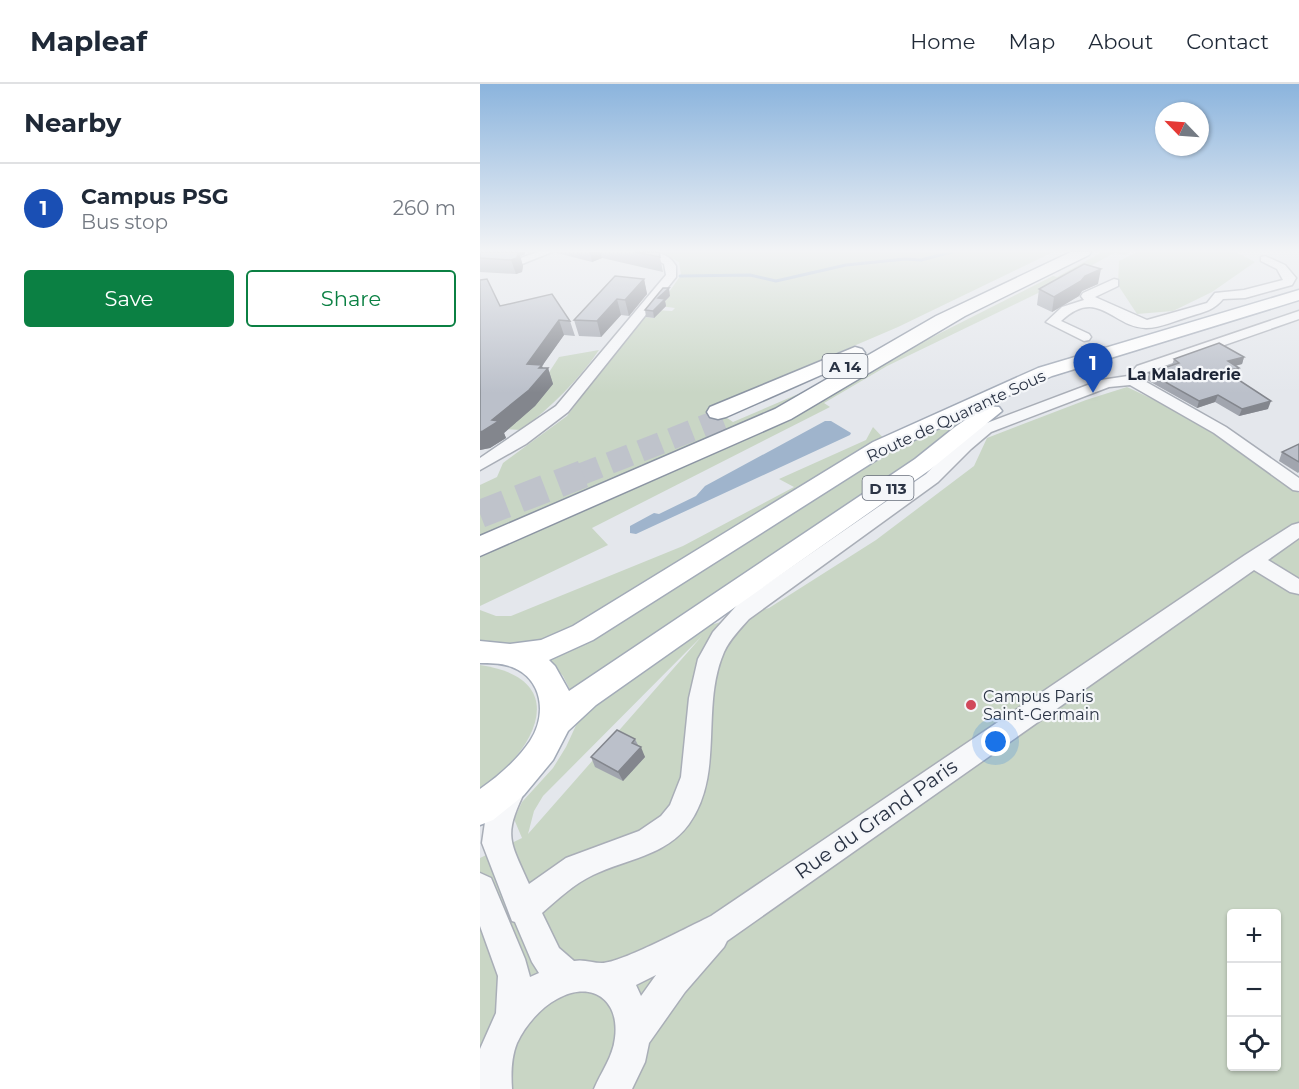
<!DOCTYPE html>
<meta charset="utf-8">
<style>
body{margin:0;font-family:Montserrat,sans-serif;background:#f6f6f7;color:#1f2937}
.controls{position:absolute;right:18px;bottom:18px;display:grid;overflow:hidden;border-radius:6px;box-shadow:0 2px 4px #0004}
.controls button{width:54px;height:54px;display:grid;place-items:center;padding:0;border:0;border-bottom:2px solid #e0e1e3;background:#fff;color:#1f2937;font:30px sans-serif}
.compass{position:absolute;left:675px;top:18px;width:54px;height:54px;border-radius:50%;background:#fff;box-shadow:0 2px 4px #0004;rotate:295deg}
.you{position:absolute;left:516px;top:658px;width:21px;height:21px;margin:-15px;border:4px solid #fff;border-radius:50%;background:#1a73e8;box-shadow:0 0 0 9px #1a73e833}
.badge{display:grid;place-items:center;width:39px;height:39px;border-radius:50%;background:#0b8043;color:#fff;font-size:20px;font-weight:700}
.pin{position:absolute;translate:-50% -50px;filter:drop-shadow(0 2px 3px #0008)}
.pin::after{content:'';position:absolute;top:32px;width:21px;height:18px;background:inherit;clip-path:polygon(0 0,100% 0,50% 100%)}
.list{margin:0;padding:0;list-style:none}
h2{display:flex;justify-content:space-between;align-items:center;height:78px;margin:0;padding:0 24px;font-size:26px}
h2 small{font-size:20px;font-weight:400;color:#747a83}
.list li{display:grid;grid-template-columns:39px 1fr auto;gap:18px;align-items:center;box-sizing:border-box;height:90px;padding:0 24px;border-top:2px solid #e0e1e3}
.list b{display:block;font-size:22px;white-space:nowrap}
.list p{margin:0;font-size:20px;white-space:nowrap;color:#747a83}
.list em{font-size:20px;font-style:normal;color:#747a83}
.actions{display:flex;gap:12px;padding:18px 24px}
.actions a{flex:1;padding:14px 0;border:2px solid #0b8043;border-radius:6px;text-align:center;font-size:21px;color:#0b8043}
.actions .main{background:#0b8043;color:#fff}
.icon{flex:none;width:33px;height:33px;fill:none;stroke:currentColor;stroke-width:2;stroke-linecap:round;stroke-linejoin:round}
.map{position:relative;flex:none;width:819px;height:1005px;overflow:hidden}
header{display:flex;align-items:center;gap:36px;box-sizing:border-box;height:84px;padding:0 30px;background:#fff;border-bottom:2px solid #e0e1e3}
header strong{font-size:28px}
nav{display:flex;gap:33px;margin-inline-start:auto;font-size:21px}
main{display:flex}
aside{flex:1;background:#fff}
.map>svg:first-child{display:block}
</style>
<header>
<strong>Mapleaf</strong>
<nav><a>Home</a><a>Map</a><a>About</a><a>Contact</a></nav>
</header>
<main>
<aside>
<h2>Nearby<small></small></h2>
<ul class="list">
<li><span class="badge" style="background:#1a4fb4">1</span><div><b>Campus PSG</b><p>Bus stop</p></div><em>260 m</em></li>
</ul>
<div class="actions"><a class="main">Save</a><a>Share</a></div>
</aside>
<div class="map">
<svg width="819" height="1005" viewBox="0 0 819 1005">
<rect width="100%" height="100%" fill="#e4e7ec"/>
<g fill="#c9d6c5" fill-rule="evenodd">
<path d="M179,168H573L418,243L231,323L253,338L358,293L317,318L0,457V401L17,393L23,379L87,332L142,258H145L165,233L174,234L176,226L192,227L195,224L180,222L190,212L189,208L201,191L199,178Z"/>
<path d="M622,168H650L645,171L634,169L585,196L407,282L344,319L350,323L112,444L128,461L0,522V472L393,283L573,192L577,193Z"/>
<path d="M657,168H756L775,178L732,208L693,227L657,230L638,201L639,177Z"/>
<path d="M119,266C98,297 71,323 41,346L7,344L28,338L36,339L54,314L62,313L64,296L79,273Z"/>
<path d="M647,303L706,331L819,409V1005H0V774L42,754L34,735L42,718L73,684L86,663L98,637L112,624L233,538L234,540L289,524L396,456L494,382L507,354L606,316ZM222,552L48,750L54,727L63,712ZM752,830H796V982H752Z"/>
<path d="M474,337L479,341L440,375L92,610L83,592L66,574L389,377L418,363H425L424,361Z"/>
<path d="M393,343L407,358L93,547L45,562L0,556V526L16,532H31L203,462L314,403L299,395L386,356Z"/>
<path d="M0,581C95,595 54,669 0,705Z"/>
</g>
<path fill="#9fb4cc" d="M345,337H351L371,349L370,351L156,450L150,449V442L174,429L179,430L216,412L225,402Z"/>
<g fill="none" stroke-linecap="round" stroke-linejoin="round">
<path stroke="#9fb4cc" stroke-width="3" d="M200,192L270,191L296,197L366,181L425,175L441,176L472,168"/>
<path stroke="#bfc3cb" stroke-width="22" stroke-dasharray="22 11" stroke-linecap="butt" d="M99,391L247,333"/>
<path stroke="#bfc3cb" stroke-width="28" stroke-dasharray="28 14" stroke-linecap="butt" d="M0,430L103,390"/>
<defs>
<g id="minor">
<path d="M57,168H72L42,180L0,177V171L41,174Z"/>
<path d="M164,168C178,168 188,169 196,182V193L88,328L46,360L0,386V374L76,322L186,191L184,180Z"/>
<path d="M785,172L805,181L816,194L812,201L765,214L743,215C734,226 724,228 711,232C697,236 681,244 666,244C632,243 618,202 581,237L609,250L611,253L609,256L604,257L566,238L582,223L604,216L601,212L603,209L634,195L638,196V202L615,213L667,236L727,219L735,209L764,206L803,196L797,185L781,177V173Z"/>
<path d="M819,227V235L667,288L661,295L746,343L819,394V407L813,406L734,349L650,301L629,303L511,348L491,365L458,398L269,535C260,545 250,555 244,568C220,623 245,689 209,740C186,772 146,775 113,791C94,800 78,815 62,829L79,864L94,877C104,875 112,879 122,879C141,879 210,842 231,832L765,471L812,441L819,439V454L788,476L819,495V510L810,508L774,486L247,857L244,863L205,908L169,959L165,978L152,1005H114C121,988 133,973 135,954C140,915 111,896 77,915C60,924 45,942 37,959C31,974 31,990 32,1005H0V965L16,929L18,892L0,842V789L11,794L45,875L50,893L59,889L52,878L35,838L32,837L2,759L6,731L22,697L32,693L42,697L46,705C23,752 29,755 49,800L86,774L159,747L181,732L190,721L201,693L209,614L218,575L233,548L259,519L446,390L479,357L499,342L621,296L648,292L657,282ZM176,891L161,912L156,901Z"/>
</g>
<path id="major" d="M819,206V216L572,292L506,322L519,323L522,327L451,385L116,621L88,647L73,676L44,711L13,736L0,741V705C19,692 37,676 50,657C67,631 63,595 32,583C22,579 10,579 0,579V557L30,560L61,556L93,542L393,358L558,284ZM504,323L475,343L435,375L89,607L75,582L69,576L113,556L409,368Z"/>
<g id="highway">
<path d="M591,168H611L609,171L485,232L311,335L0,472V452L295,325L456,232Z"/>
<path d="M375,263L382,265L385,269L382,273L246,333L238,335L230,333L227,328L230,323Z"/>
</g>
</defs>
<use href="#minor" stroke="#a9aeb7" stroke-width="3"/>
<use href="#major" stroke="#a3abb8" stroke-width="3"/>
<use href="#highway" stroke="#8b94a3" stroke-width="3"/>
<use href="#minor" fill="#f7f8fa" fill-rule="evenodd"/>
<use href="#major" fill="#fff" fill-rule="evenodd"/>
<use href="#highway" fill="#fff" fill-rule="evenodd"/>
</g>
<g fill="#a1a5ae">
<path d="M0,168H45V170L40,172L43,182L42,188L36,190L0,188Z"/>
<path d="M73,168H179L183,188L122,174L112,178Z"/>
<path d="M164,195L167,210L149,232L141,231L121,253L99,252L94,236Z"/>
<path d="M0,196L20,222L90,237L95,252L84,251L62,282L63,284H68L73,300L55,322L24,349L26,354L10,364L0,366Z"/>
<path d="M618,200L602,207L599,212L572,228L557,221L559,205Z"/>
<path d="M190,212L185,217L186,222L174,234L166,233L165,226Z"/>
<path d="M764,273L762,280L755,282L759,284L757,291L752,292L788,325L759,332L735,318L717,324L667,296L669,289L692,281L694,275Z"/>
<path d="M819,360V388L818,389L799,377L802,368Z"/>
<path d="M155,655L158,661L165,673L143,697L115,683L111,673Z"/>
</g>
<g fill="#83868d">
<path d="M39,168H45V170L41,172Z"/>
<path d="M39,168L43,182L42,188L36,190L31,176Z"/>
<path d="M110,168H120L122,174L112,178Z"/>
<path d="M621,185L618,200L602,207L599,212L572,228L574,213L605,192Z"/>
<path d="M164,195L167,210L149,232L145,216Z"/>
<path d="M189,204L190,212L185,217L186,222L174,234L173,227L178,214Z"/>
<path d="M137,215L141,231L121,253L117,237Z"/>
<path d="M79,236L84,251L62,282L64,288L68,284L73,300L55,322L24,349L26,354L10,364L0,366V348L12,336L47,280Z"/>
<path d="M764,273L762,280L746,284L748,277Z"/>
<path d="M759,284L757,291L742,294L745,287Z"/>
<path d="M738,311L735,318L717,324L719,317Z"/>
<path d="M791,317L788,325L759,332L762,325Z"/>
<path d="M161,663L165,673L143,697L138,688Z"/>
</g>
<g fill="#bbc0ca" stroke="#83868d" stroke-width="1.5">
<path d="M0,168H38L37,174L31,176L0,174Z"/>
<path d="M155,168H179L180,173Z"/>
<path d="M604,180L621,185L605,192L601,197L574,213L559,205Z"/>
<path d="M135,192L164,195L145,216L137,215L117,237L94,236Z"/>
<path d="M7,195L20,222L72,210L90,237L79,236L47,280L62,281L59,284H68L49,306L12,336L19,337L3,347L0,348V196Z"/>
<path d="M183,204H189L178,214L185,215L173,227L165,226Z"/>
<path d="M739,259L764,273L748,277L759,284L745,287L791,317L762,325L738,311L719,317L669,289L699,279L694,275Z"/>
<path d="M819,360V378L802,368Z"/>
<path d="M137,646L155,655L152,659L161,663L138,688L111,673Z"/>
</g>
<linearGradient id="sky" x2="0" y2="1"><stop stop-color="#8bb4dd"/><stop offset="0.54" stop-color="#f3f4f6"/><stop offset="1" stop-color="#f3f4f6" stop-opacity="0"/></linearGradient>
<rect width="819" height="309" fill="url(#sky)"/>
<circle fill="#d1495b" stroke="#f4f6f9" stroke-width="2" cx="491" cy="621" r="6"/>
<g text-anchor="middle" dominant-baseline="central" stroke-width="4.5" stroke-linejoin="round" paint-order="stroke">
<g fill="#f4f6f9" stroke="#676e7b" stroke-width="1.5">
<rect x="342.5" y="270" width="45" height="24" rx="4.5"/>
<rect x="382.5" y="392" width="51" height="24" rx="4.5"/>
</g>
<g font-size="15" font-weight="bold" fill="#2b3445">
<text x="365" y="282">A 14</text>
<text x="408" y="404">D 113</text>
</g>
<g font-size="16" font-weight="bold" fill="#1d2536" stroke="#f4f6f9">
<text x="704" y="290">La Maladrerie</text>
</g>
<g font-size="16" fill="#2b3445" stroke="#f4f6f9">
<text transform="translate(476 332) rotate(-25)">Route de Quarante Sous</text>
</g>
<g font-size="16" fill="#2b3445" stroke="#f4f6f9" text-anchor="start">
<text x="503" y="612">Campus Paris<tspan x="503" dy="18">Saint-Germain</tspan></text>
</g>
<g font-size="20" fill="#2b3445" stroke="#f4f6f9">
<text transform="translate(396 735) rotate(-35)">Rue du Grand Paris</text>
</g>
</g>
</svg>
<div class="controls">
<button>+</button>
<button>−</button>
<button><svg class="icon" aria-label="locate" viewBox="0 0 24 24"><circle cx="12" cy="12" r="6"/><path d="M12 2v4M12 18v4M2 12h4M18 12h4"/></svg></button>
</div>
<svg class="compass" viewBox="-18 -18 36 36"><path d="M0-13l5 13h-10z" fill="#e53935"/><path d="M0 13l5-13h-10z" fill="#747a83"/></svg>
<div class="you"></div>
<div class="pin badge" style="left:613px;top:309px;background:#1a4fb4">1</div>
</div>
</main>
